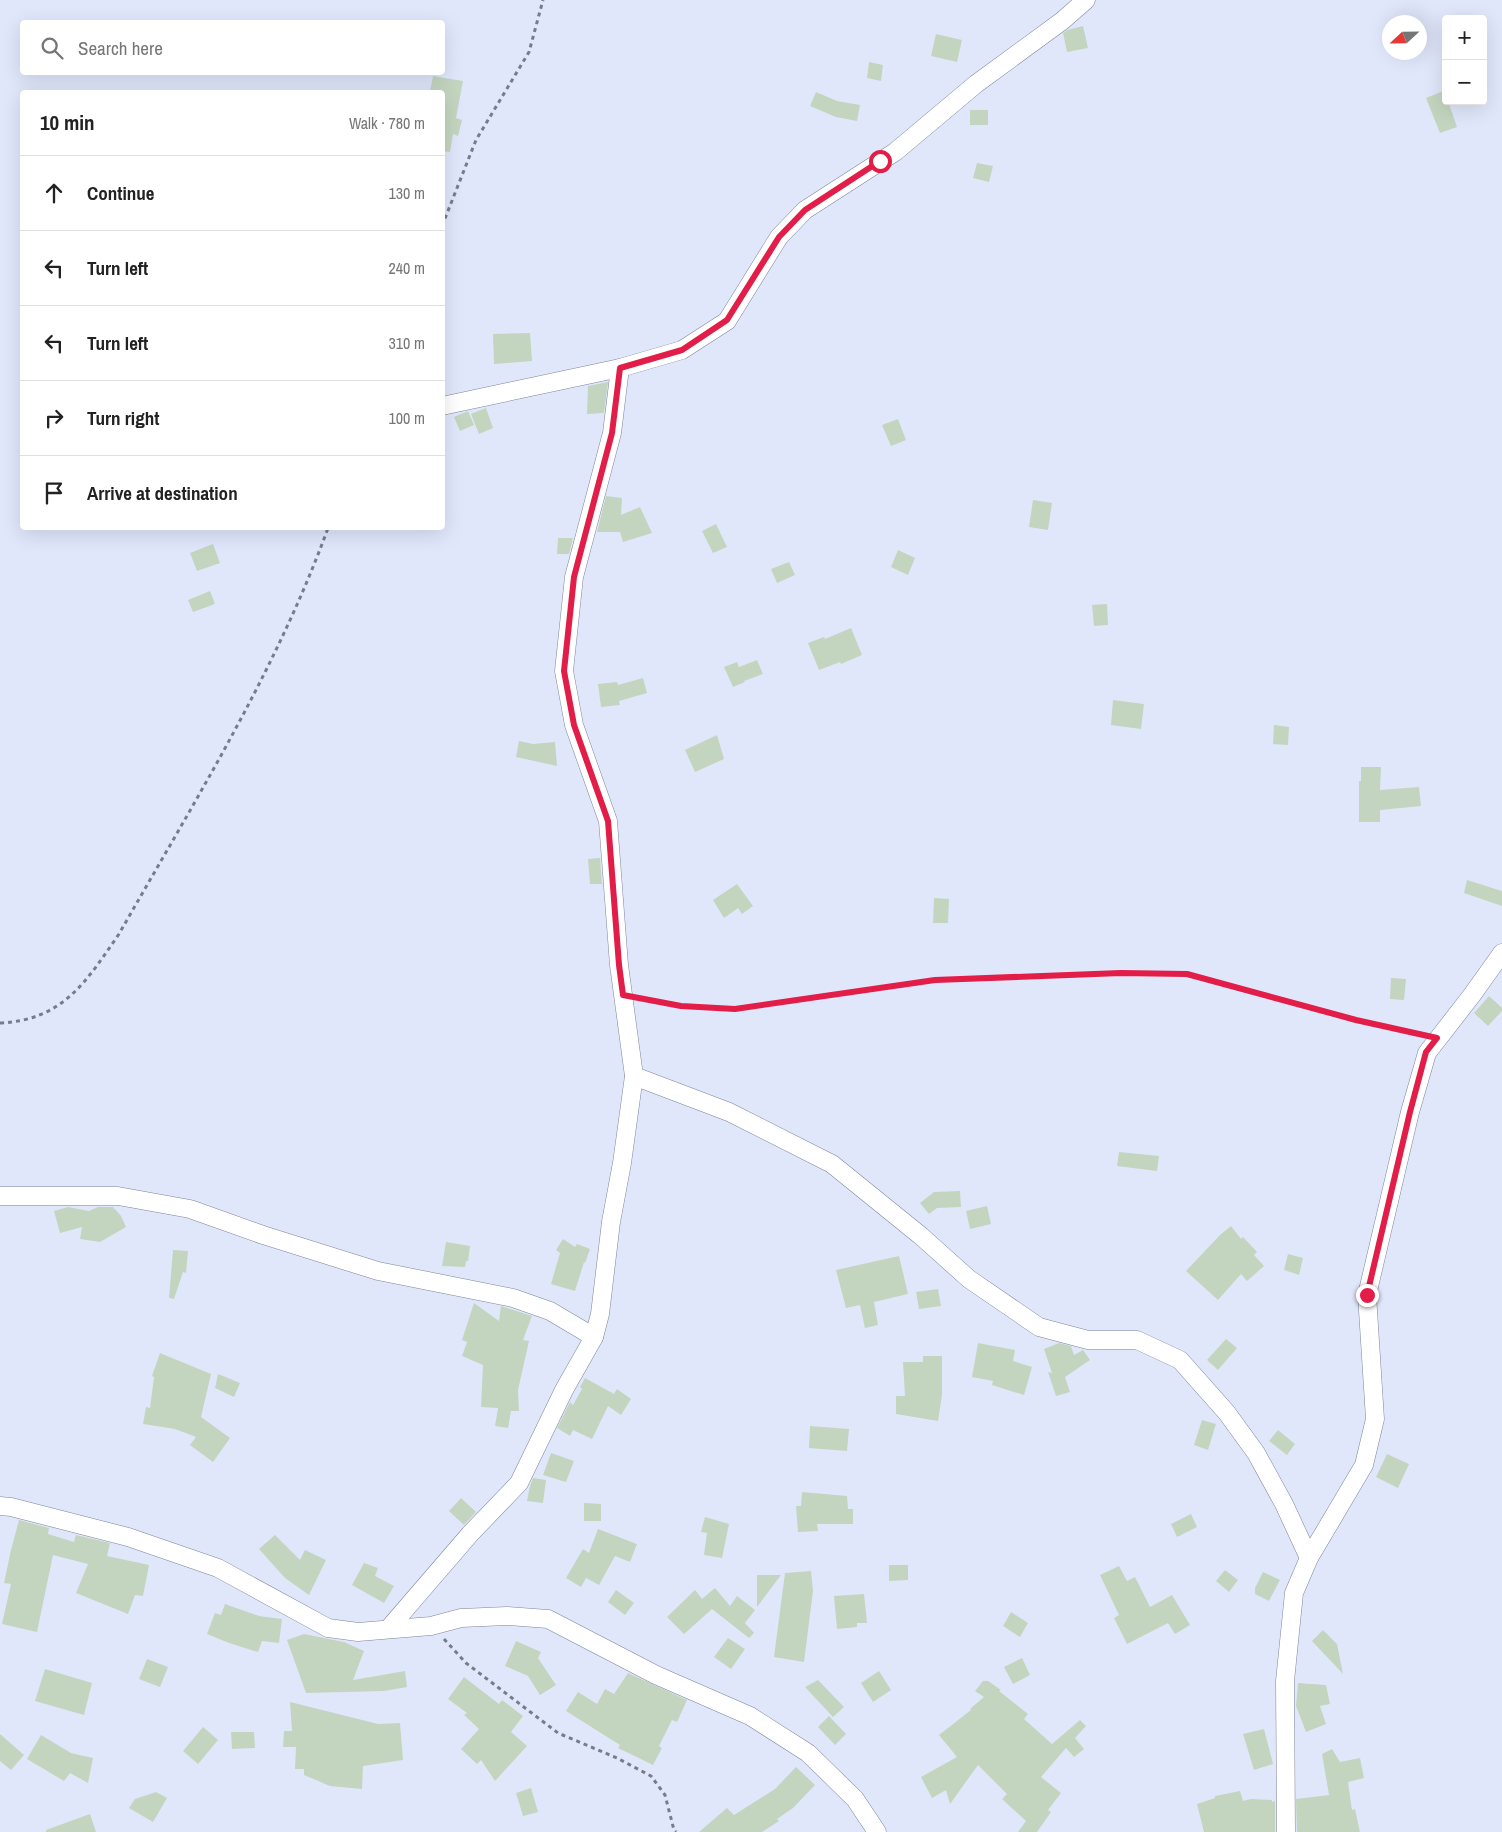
<!DOCTYPE html>
<meta charset="utf-8">
<style>
body{margin:0;font-family:"Archivo Narrow",sans-serif;background:#f2f2f2;color:#222}
.controls{position:absolute;right:15px;top:15px;display:grid;overflow:hidden;border-radius:5px;box-shadow:0 5px 20px #0002}
.controls button{width:45px;height:45px;display:grid;place-items:center;padding:0;border:0;border-bottom:1px solid #e0e0e0;background:#fff;color:#222;font:25px sans-serif}
.compass{position:absolute;left:1382px;top:15px;width:45px;height:45px;border-radius:50%;background:#fff;box-shadow:0 5px 20px #0002;rotate:248deg}
.stop{position:absolute;width:15px;height:15px;margin:-11px;border:4px solid #e11d48;border-radius:50%;background:#fff}
.stop.end{background:#e11d48;border-color:#fff;box-shadow:0 1px 5px #0008}
.list{margin:0;padding:0;list-style:none}
h2{display:flex;justify-content:space-between;align-items:center;height:65px;margin:0;padding:0 20px;font-size:21px}
h2 small{font-size:16px;font-weight:400;color:#767676}
.list li{display:grid;grid-template-columns:32px 1fr auto;gap:15px;align-items:center;box-sizing:border-box;height:75px;padding:0 20px;border-top:1px solid #e0e0e0}
.list b{display:block;font-size:19px;white-space:nowrap}
.list em{font-size:16px;font-style:normal;color:#767676}
.icon{flex:none;width:28px;height:28px;fill:none;stroke:currentColor;stroke-width:2;stroke-linecap:round;stroke-linejoin:round}
.map{position:relative;flex:none;width:1502px;height:1832px;overflow:hidden}
.search{position:absolute;background:#fff;box-shadow:0 5px 20px #0002;left:20px;top:20px;width:425px;height:55px;display:flex;align-items:center;gap:12px;box-sizing:border-box;padding:0 18px;border-radius:5px;color:#767676;font-size:19px}
.panel{position:absolute;background:#fff;box-shadow:0 5px 20px #0002;left:20px;top:90px;width:425px;height:440px;border-radius:5px}
.map>svg:first-child{display:block}
</style>
<div class="map">
<svg width="1502" height="1832" viewBox="0 0 1502 1832">
<rect width="100%" height="100%" fill="#e0e7fb"/>
<g fill="#c3d5bf">
<path d="M1083,26L1088,48L1067,52L1063,33L1067,30Z"/>
<path d="M936,34L962,40L957,62L931,56Z"/>
<path d="M869,62L883,65L881,81L867,78Z"/>
<path d="M433,76L463,81L456,118L462,120L458,136L453,134L450,152L442,151V92H430Z"/>
<path d="M1446,90V101H1448L1457,127L1440,133L1426,98Z"/>
<path d="M816,92L837,101L860,105L857,121L836,117L810,106Z"/>
<rect x="970" y="110" width="18" height="15"/>
<path d="M977,163L993,166L989,182L973,178Z"/>
<path d="M530,333L532,361L494,364L493,334Z"/>
<path d="M608,382L604,413L587,414L588,386Z"/>
<path d="M486,408L493,428L479,434L471,414Z"/>
<path d="M468,411L474,425L460,431L454,417Z"/>
<path d="M898,419L906,440L891,446L882,425Z"/>
<path d="M606,496L622,498L621,515L640,507L652,533L623,542L620,532H597Z"/>
<path d="M1033,500L1052,503L1048,530L1029,527Z"/>
<path d="M716,524L727,547L713,553L702,531Z"/>
<path d="M558,538H573L569,554H557Z"/>
<path d="M213,544L220,563L197,571L190,553Z"/>
<path d="M898,550L915,558L908,575L891,567Z"/>
<path d="M789,562L795,575L777,583L771,569Z"/>
<path d="M210,591L215,604L193,612L188,600Z"/>
<path d="M1107,604L1108,625L1094,626L1092,605Z"/>
<path d="M851,628L862,655L841,664L840,662L819,670L808,643L824,637L825,639Z"/>
<path d="M757,660L763,674L744,681L745,682L733,687L724,667L737,662L739,667Z"/>
<path d="M643,678L647,693L619,701L620,705L601,707L598,684L617,682L618,685Z"/>
<path d="M1113,700L1144,704L1141,729L1111,725Z"/>
<path d="M1274,725L1289,727L1288,745L1273,744Z"/>
<path d="M717,735L724,759L695,772L685,750Z"/>
<path d="M519,741L533,744L555,742L557,766L516,757Z"/>
<path d="M1361,767H1381L1380,790L1419,787L1421,806L1380,810V822H1359V781H1361Z"/>
<path d="M600,858L602,884H590L588,859Z"/>
<path d="M1467,880L1502,891V906L1464,893Z"/>
<path d="M737,884L753,906L742,914L738,908L724,918L713,900Z"/>
<path d="M934,898L949,899L948,923H933Z"/>
<path d="M1391,978L1406,979L1404,1000L1390,999Z"/>
<path d="M1489,996L1502,1008V1011L1488,1026L1474,1013Z"/>
<path d="M1119,1152L1159,1156L1157,1171L1117,1166Z"/>
<path d="M960,1191L961,1207L937,1208L929,1214L920,1203L934,1192Z"/>
<path d="M987,1206L991,1224L970,1229L966,1211Z"/>
<path d="M68,1207L89,1211L98,1207H113L121,1216L126,1227L100,1242L80,1239L82,1227L60,1233L54,1211Z"/>
<path d="M1231,1226L1241,1239L1243,1237L1257,1252L1254,1255L1264,1266L1247,1281L1241,1274L1218,1300L1186,1271L1220,1235Z"/>
<path d="M563,1239L575,1247L577,1244L590,1249L585,1263L584,1262L575,1291L551,1284L560,1253L556,1250Z"/>
<path d="M446,1242L470,1246L468,1261H466L465,1267L442,1266Z"/>
<path d="M173,1250L188,1251L186,1273L183,1272L174,1299L169,1298Z"/>
<path d="M1288,1254L1303,1258L1299,1275L1284,1270Z"/>
<path d="M899,1256L908,1294L874,1302L878,1325L865,1328L860,1305L846,1308L836,1270Z"/>
<path d="M938,1289L941,1306L919,1309L916,1292Z"/>
<path d="M474,1303L499,1321L501,1306L532,1316L523,1340L529,1341L518,1390L519,1411H511L508,1428L495,1426L498,1408L481,1407L483,1365L462,1356L467,1342L462,1340Z"/>
<path d="M1226,1339L1237,1348L1218,1370L1207,1360Z"/>
<path d="M978,1343L1015,1350L1013,1361L1032,1367L1024,1395L992,1385L993,1381L972,1377Z"/>
<path d="M1059,1343L1071,1346L1074,1355L1083,1350L1090,1360L1065,1377L1070,1392L1056,1396L1048,1372L1052,1373L1044,1349Z"/>
<path d="M160,1353L211,1374L201,1417L230,1438L213,1462L190,1445L196,1437L175,1429L143,1424L146,1407L150,1408L154,1377L152,1376Z"/>
<path d="M923,1356H942V1395L938,1421L896,1414V1396H905L903,1362H923Z"/>
<path d="M218,1374L240,1383L234,1397L215,1388Z"/>
<path d="M585,1378L614,1394L617,1389L631,1399L621,1415L608,1406L592,1439L573,1430L570,1436L557,1428L570,1402L573,1405L582,1389L580,1387Z"/>
<path d="M1202,1420L1216,1424L1208,1450L1194,1445Z"/>
<path d="M810,1426L849,1429L847,1451L809,1448Z"/>
<path d="M1278,1430L1295,1444L1287,1455L1269,1441Z"/>
<path d="M551,1453L574,1461L566,1482L543,1475Z"/>
<path d="M1387,1454L1409,1464L1398,1488L1376,1477Z"/>
<path d="M533,1478L546,1480L543,1503L527,1501L530,1486Z"/>
<path d="M802,1492L847,1496L848,1509H853V1524H817L818,1531L798,1532L796,1506H801Z"/>
<path d="M461,1498L476,1512L464,1525L449,1511Z"/>
<path d="M584,1503L601,1504V1521H584Z"/>
<path d="M1191,1514L1197,1527L1177,1537L1171,1524Z"/>
<path d="M705,1517L729,1524L722,1558L704,1555L707,1533L701,1532Z"/>
<path d="M19,1520L49,1528L48,1534L74,1542L76,1535L110,1543L107,1556L149,1565L143,1596L135,1595L128,1614L76,1593L88,1564L53,1555L37,1632L2,1624L11,1584L4,1583L11,1550Z"/>
<path d="M598,1529L637,1544L630,1562L615,1556L599,1585L586,1578L581,1587L566,1578L583,1549L589,1553Z"/>
<path d="M275,1535L300,1560L305,1550L326,1560L309,1595L285,1578L259,1549Z"/>
<path d="M364,1563L378,1568L375,1576L394,1586L384,1603L352,1585Z"/>
<path d="M889,1565H908V1580L889,1581Z"/>
<path d="M1119,1566L1127,1581L1135,1577L1150,1607L1172,1595L1190,1625L1175,1634L1168,1623L1127,1644L1114,1618L1119,1615L1100,1575Z"/>
<path d="M1225,1570L1238,1580L1229,1592L1216,1581Z"/>
<path d="M811,1571L813,1591L804,1662L774,1657L785,1573Z"/>
<path d="M1263,1572L1280,1580L1269,1601L1255,1594V1588Z"/>
<path d="M757,1575H781L757,1607Z"/>
<path d="M715,1588L730,1606L737,1596L755,1610L745,1623L754,1633L749,1638L712,1609L684,1634L667,1617L695,1590L702,1599Z"/>
<path d="M616,1590L634,1603L625,1615L608,1602Z"/>
<path d="M864,1594L867,1623H857V1627L837,1629L834,1596Z"/>
<path d="M225,1604L259,1616L282,1619L279,1643L262,1641L258,1652L229,1643L207,1634L215,1613L221,1615Z"/>
<path d="M1011,1612L1028,1623L1020,1637L1003,1626Z"/>
<path d="M1323,1630L1337,1644L1343,1674L1312,1641Z"/>
<path d="M304,1634L344,1642L364,1651L353,1680L405,1671L407,1687L384,1691L306,1693L287,1640Z"/>
<path d="M728,1638L745,1649L731,1669L714,1657Z"/>
<path d="M516,1641L541,1652L538,1658L556,1685L540,1695L528,1676L505,1666Z"/>
<path d="M1022,1658L1030,1675L1013,1684L1004,1667Z"/>
<path d="M147,1659L168,1667L160,1687L139,1679Z"/>
<path d="M45,1669L92,1683L84,1715L35,1701Z"/>
<path d="M879,1671L891,1690L873,1702L861,1683Z"/>
<path d="M628,1673L687,1700L677,1722L672,1720L659,1746L662,1748L653,1765L618,1748L620,1745L566,1711L578,1692L597,1704L605,1689L614,1694Z"/>
<path d="M464,1677L499,1704L502,1700L523,1716L511,1732L527,1746L495,1781L481,1760L477,1764L461,1749L479,1729L464,1715L467,1713L448,1699Z"/>
<path d="M818,1680L844,1707L833,1717L805,1687Z"/>
<path d="M983,1681H988L1001,1690L999,1691L1028,1714L1024,1719L1052,1744L1080,1720L1086,1726L1075,1738L1084,1749L1074,1757L1066,1748L1041,1777L1061,1793L1048,1810L1051,1812L1037,1832H1018L1026,1821L1002,1799L1007,1794L978,1765L950,1804L946,1790L932,1798L921,1777L957,1757L939,1735L971,1710L970,1709L984,1697L975,1691Z"/>
<path d="M1298,1683L1326,1685L1330,1704L1320,1706L1326,1724L1306,1732L1296,1706Z"/>
<path d="M290,1702L378,1724L400,1723L403,1760L363,1766L362,1789L330,1786L304,1775V1769H295L296,1747H283L284,1731H292Z"/>
<path d="M829,1716L846,1734L835,1745L818,1727Z"/>
<path d="M203,1727L218,1740L198,1764L183,1751Z"/>
<path d="M1264,1729L1273,1764L1254,1770L1243,1734Z"/>
<path d="M231,1732H254L255,1748L232,1749Z"/>
<path d="M0,1734L24,1755L11,1770L0,1761Z"/>
<path d="M41,1735L71,1753L93,1758L88,1783L70,1773L64,1781L27,1759Z"/>
<path d="M1332,1749L1340,1762L1360,1758L1364,1778L1348,1782L1352,1810L1355,1809L1360,1832H1297L1296,1799L1329,1795L1322,1754Z"/>
<path d="M796,1767L815,1785L793,1808L777,1819L779,1821L762,1832H699L727,1808L734,1815L775,1789Z"/>
<path d="M531,1788L538,1812L523,1816L516,1793Z"/>
<path d="M1240,1791L1243,1801L1251,1799L1272,1800V1802L1275,1801V1832H1204L1197,1804L1215,1798V1796Z"/>
<path d="M156,1792L167,1798L153,1822L129,1808L135,1799Z"/>
<path d="M90,1814L96,1832H46V1830Z"/>
</g>
<g fill="none" stroke-linecap="round" stroke-linejoin="round">
<defs>
<g id="minor">
<path d="M442,406L620,368L682,350L727,321L779,237L805,210L895,152L976,84L1062,21L1086,0"/>
<path d="M634,1076L729,1112L832,1164L921,1236L969,1279L1039,1327L1088,1340H1137L1180,1360L1227,1413L1256,1453L1284,1504L1309,1558"/>
<path d="M0,1196H118L190,1209L263,1235L378,1271L513,1298L550,1311L594,1337"/>
<path d="M0,1506L11,1507L128,1537L218,1568L328,1628L358,1632L431,1626L461,1618L507,1616L548,1619L656,1675L750,1716L808,1753L855,1799L877,1832"/>
<path d="M389,1628L470,1534L519,1483L564,1390L594,1337L600,1314L611,1222L622,1163L634,1076L619,965L608,821L574,725L564,671L574,577L612,433L620,368"/>
<path d="M1286,1832L1285,1681L1294,1593L1309,1558L1364,1465L1375,1419L1367,1295L1410,1112L1427,1053L1472,995L1502,953"/>
</g>
</defs>
<use href="#minor" stroke="#7e859c" stroke-width="19"/>
<g stroke="#777c8a" stroke-width="3" stroke-dasharray="4 4" stroke-linecap="butt">
<path d="M442,226L476,140L529,52L543,0"/>
<path d="M639,998L681,1006L735,1009L935,980L1121,973L1187,974L1356,1020L1419,1035"/>
<path d="M0,1023C63,1020 86,982 119,934C194,802 276,671 328,528"/>
<path d="M444,1639L466,1663L558,1733L617,1758L651,1776L665,1795L674,1830L676,1832"/>
</g>
<use href="#minor" stroke="#fff" stroke-width="18"/>
</g>
<g fill="none" stroke-linecap="round" stroke-linejoin="round">
<path stroke="#e11d48" stroke-width="6" d="M880,161L805,210L779,237L727,320L682,350L620,368L612,433L574,577L564,671L574,725L608,821L619,965L623,995L681,1006L735,1009L935,980L1121,973L1187,974L1356,1020L1437,1038L1426,1052L1410,1112L1367,1295"/>
</g>
</svg>
<div class="controls">
<button>+</button>
<button>−</button>
</div>
<svg class="compass" viewBox="-18 -18 36 36"><path d="M0-13l5 13h-10z" fill="#e53935"/><path d="M0 13l5-13h-10z" fill="#767676"/></svg>
<div class="stop" style="left:880px;top:161px"></div>
<div class="stop end" style="left:1367px;top:1295px"></div>
<div class="search"><svg class="icon" aria-label="search" viewBox="0 0 24 24"><circle cx="10" cy="10" r="6"/><path d="M15 15l6 6"/></svg>Search here</div>
<section class="panel">
<h2>10 min<small>Walk · 780 m</small></h2>
<ul class="list">
<li><svg class="icon" aria-label="ahead" viewBox="0 0 24 24"><path d="M12 20V5M6 11l6-6 6 6"/></svg><div><b>Continue</b></div><em>130 m</em></li>
<li><svg class="icon" aria-label="left" viewBox="0 0 24 24"><path d="M17 20v-9H6M10 6l-5 5 5 5"/></svg><div><b>Turn left</b></div><em>240 m</em></li>
<li><svg class="icon" aria-label="left" viewBox="0 0 24 24"><path d="M17 20v-9H6M10 6l-5 5 5 5"/></svg><div><b>Turn left</b></div><em>310 m</em></li>
<li><svg class="icon" aria-label="right" viewBox="0 0 24 24"><path d="M7 20v-9h11M14 6l5 5-5 5"/></svg><div><b>Turn right</b></div><em>100 m</em></li>
<li><svg class="icon" aria-label="arrive" viewBox="0 0 24 24"><path d="M6 21V4h12l-3 4 3 4H6"/></svg><div><b>Arrive at destination</b></div></li>
</ul>
</section>
</div>
